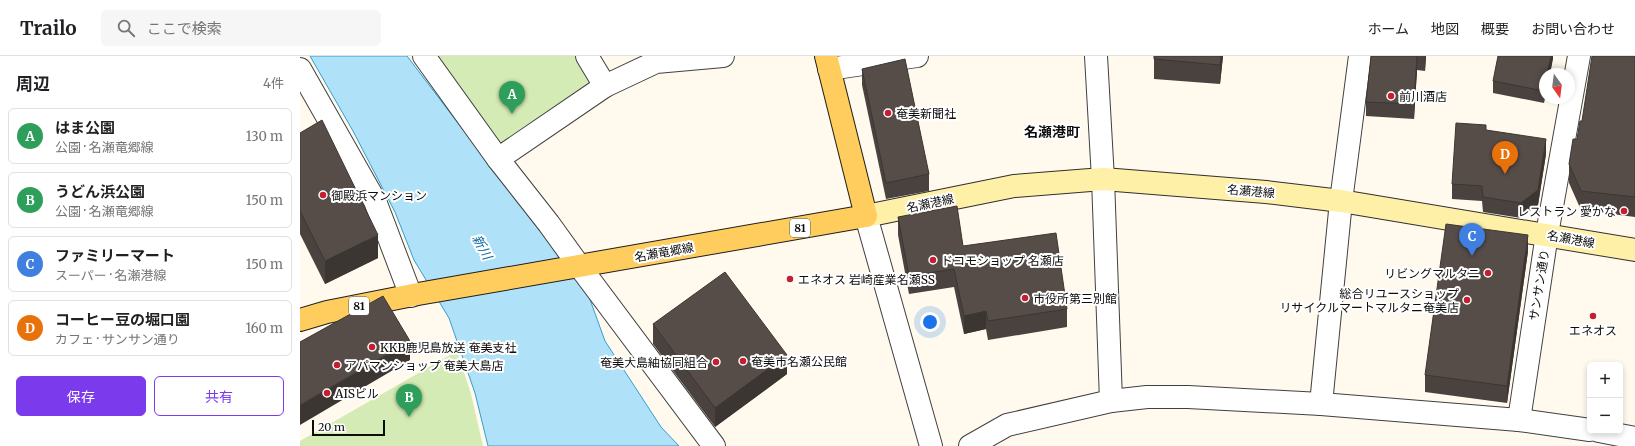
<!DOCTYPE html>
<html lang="ja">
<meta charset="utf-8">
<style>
body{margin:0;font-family:Merriweather,"Noto Sans JP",serif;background:#f6f6f6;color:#202124}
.controls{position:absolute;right:12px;bottom:12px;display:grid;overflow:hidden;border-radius:6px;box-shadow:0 2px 6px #0003}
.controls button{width:36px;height:36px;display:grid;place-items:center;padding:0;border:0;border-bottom:1px solid #e0e0e0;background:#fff;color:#202124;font:20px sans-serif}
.compass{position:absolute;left:1239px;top:12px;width:36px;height:36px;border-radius:50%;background:#fff;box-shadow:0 2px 6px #0003;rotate:166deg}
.scale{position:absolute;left:12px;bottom:10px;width:73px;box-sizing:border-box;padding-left:4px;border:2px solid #0d0d0d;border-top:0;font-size:11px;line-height:14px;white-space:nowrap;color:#0d0d0d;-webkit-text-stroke:3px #fff;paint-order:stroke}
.you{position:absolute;left:630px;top:266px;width:14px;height:14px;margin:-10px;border:3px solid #fff;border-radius:50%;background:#1a73e8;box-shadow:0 0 0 6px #1a73e833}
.badge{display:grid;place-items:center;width:26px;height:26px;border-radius:50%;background:#7c3aed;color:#fff;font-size:13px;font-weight:700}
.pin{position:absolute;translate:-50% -33px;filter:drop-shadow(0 1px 2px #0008)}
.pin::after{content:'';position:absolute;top:21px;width:14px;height:12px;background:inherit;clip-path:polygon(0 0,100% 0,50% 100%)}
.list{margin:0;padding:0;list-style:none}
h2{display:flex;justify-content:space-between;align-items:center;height:52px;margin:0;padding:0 16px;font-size:17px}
h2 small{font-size:13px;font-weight:400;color:#757577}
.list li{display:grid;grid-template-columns:26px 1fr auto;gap:12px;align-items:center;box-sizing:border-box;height:56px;margin:0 8px 8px;padding:0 8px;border:1px solid #e0e0e0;border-radius:6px}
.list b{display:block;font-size:15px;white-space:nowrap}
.list p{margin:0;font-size:13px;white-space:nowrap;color:#757577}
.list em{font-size:13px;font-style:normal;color:#757577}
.actions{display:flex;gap:8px;padding:12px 16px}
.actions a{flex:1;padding:9px 0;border:1px solid #7c3aed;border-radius:6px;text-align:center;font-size:14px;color:#7c3aed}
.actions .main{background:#7c3aed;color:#fff}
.icon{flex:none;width:22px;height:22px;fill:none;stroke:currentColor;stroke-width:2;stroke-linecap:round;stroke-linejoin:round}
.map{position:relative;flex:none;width:1335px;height:390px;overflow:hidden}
header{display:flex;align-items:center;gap:24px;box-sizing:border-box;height:56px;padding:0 20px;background:#fff;border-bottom:1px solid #e0e0e0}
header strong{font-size:19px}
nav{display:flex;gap:22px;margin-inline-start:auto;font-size:14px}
.search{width:280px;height:36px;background:#f6f6f6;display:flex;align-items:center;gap:10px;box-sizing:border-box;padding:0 14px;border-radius:6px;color:#757577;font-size:15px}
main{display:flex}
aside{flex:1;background:#fff}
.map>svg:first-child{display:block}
</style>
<header>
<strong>Trailo</strong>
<div class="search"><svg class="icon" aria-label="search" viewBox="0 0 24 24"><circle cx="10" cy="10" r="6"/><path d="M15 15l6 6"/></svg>ここで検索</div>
<nav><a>ホーム</a><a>地図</a><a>概要</a><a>お問い合わせ</a></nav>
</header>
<main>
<aside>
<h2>周辺<small>4件</small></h2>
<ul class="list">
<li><span class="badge" style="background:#2e9e5b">A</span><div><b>はま公園</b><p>公園 · 名瀬竜郷線</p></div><em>130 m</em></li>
<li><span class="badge" style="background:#2e9e5b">B</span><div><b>うどん浜公園</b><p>公園 · 名瀬竜郷線</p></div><em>150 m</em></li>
<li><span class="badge" style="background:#3f7fe0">C</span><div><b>ファミリーマート</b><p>スーパー · 名瀬港線</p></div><em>150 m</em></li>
<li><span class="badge" style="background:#e8710a">D</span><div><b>コーヒー豆の堀口園</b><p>カフェ · サンサン通り</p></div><em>160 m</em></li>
</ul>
<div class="actions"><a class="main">保存</a><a>共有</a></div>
</aside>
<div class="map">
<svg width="1335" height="390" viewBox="0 0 1335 390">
<rect width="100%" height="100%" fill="#fffaed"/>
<g fill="#d5ebb5">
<path d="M133,0H276L291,26L202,90Z"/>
<path d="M157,295L171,338L183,390H0V385Z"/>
</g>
<path fill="#afe2f9" stroke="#339ed3" d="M10,0H107L288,238L305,285L361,371L379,390H188L175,337L149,262L114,204L95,156L53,75Z"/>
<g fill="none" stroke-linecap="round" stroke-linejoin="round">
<defs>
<g id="minor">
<path d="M124,0L198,103L249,168L280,211L414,390"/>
<path d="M287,0L305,30"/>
<path d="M796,0L803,123L811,345"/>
<path d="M0,13L75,145L111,240"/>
<path d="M529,13L617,0"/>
<path d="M198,103L305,30L356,6L423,0"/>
<path d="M1021,348L1041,145L1060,0"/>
</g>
<g id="tertiary">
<path d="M566,160L631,390"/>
<path d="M1219,364L1247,178L1279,0"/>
<path d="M1299,375L1335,382"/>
<path d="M670,390L707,369L811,345L847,341H888L1021,348L1219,364L1290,374"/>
</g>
<path id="secondary" d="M566,160L714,130L803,123L966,136L1041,145L1335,194"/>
<path id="primary" d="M0,264L27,256L118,238L566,160L526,0"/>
</defs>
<use href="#minor" stroke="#404040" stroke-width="24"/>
<use href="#tertiary" stroke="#404040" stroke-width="24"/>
<use href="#secondary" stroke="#2f2f2f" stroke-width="24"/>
<use href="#primary" stroke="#1e1e1e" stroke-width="24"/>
<use href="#minor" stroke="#fff" stroke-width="22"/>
<use href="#tertiary" stroke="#fff" stroke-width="22"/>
<use href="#secondary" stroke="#fff0a8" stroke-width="22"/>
<use href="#primary" stroke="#ffcd5d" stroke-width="22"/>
</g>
<g fill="#4a423f">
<path d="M854,0H923L920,28L854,23Z"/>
<path d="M1071,0H1126L1125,15L1117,14L1114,63L1066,60V46Z"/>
<path d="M1253,0L1250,18H1245L1244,47L1193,37V25Z"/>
<path d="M1335,0V161L1281,154L1269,127V108L1277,83L1282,65Z"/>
<path d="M562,13L629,118V135L586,143L562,29Z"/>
<path d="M1186,74L1246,98L1238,149L1221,162L1183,156L1182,145L1152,143V128Z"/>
<path d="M0,77L78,202L25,228L0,178Z"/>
<path d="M598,161L663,190L767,253V271L688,284L686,273L664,278L654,231L609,238L598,179Z"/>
<path d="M1228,195L1207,347L1125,336V319Z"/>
<path d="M353,268L487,318L415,371L353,288Z"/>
</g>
<g fill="#3c3633">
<path d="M921,0H923L920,28V9Z"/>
<path d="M1117,0V14L1114,63V48Z"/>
<path d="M1125,0H1126L1125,15Z"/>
<path d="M1251,0H1253V3L1250,18H1247Z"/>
<path d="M1245,30V42L1244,47V35Z"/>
<path d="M1246,83V98L1238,149L1221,162V147Z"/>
<path d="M78,179V202L25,228V205Z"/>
<path d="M1228,179V195L1207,347V330Z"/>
<path d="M686,255V273L664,278V260Z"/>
<path d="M110,285V304L0,369V349Z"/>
<path d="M487,299V318L415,371V352Z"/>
</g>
<g fill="#564d49" stroke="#3c3633">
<path d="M854,0H921L920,9L854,3Z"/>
<path d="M1071,0H1117L1114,48L1066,46Z"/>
<path d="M1198,0H1251L1247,18H1245V30L1244,35L1193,25Z"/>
<path d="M1292,0H1335V141L1281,135L1269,108L1273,83H1277L1280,65H1282Z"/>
<path d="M605,3L629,118L586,127L562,13Z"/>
<path d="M22,64L78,179L25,205L0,155V77Z"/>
<path d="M1156,67L1186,69V74L1246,83L1238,134L1221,147L1183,141L1182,130L1152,128Z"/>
<path d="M657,150L663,190L756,177L767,253L688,265L686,255L664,260L654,213L609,220L598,161Z"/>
<path d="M1146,168L1228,179L1207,330L1125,319Z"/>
<path d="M425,216L487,299L415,352L353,268Z"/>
<path d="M83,240L110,285L0,349V286Z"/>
</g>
<g fill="#c31f31" stroke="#fff" stroke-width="1.5">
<circle cx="1091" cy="40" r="4"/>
<circle cx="588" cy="57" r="4"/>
<circle cx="23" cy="139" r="4"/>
<circle cx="1324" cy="155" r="4"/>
<circle cx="633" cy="204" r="4"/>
<circle cx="1188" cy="217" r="4"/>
<circle cx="490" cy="223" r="4"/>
<circle cx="725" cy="242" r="4"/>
<circle cx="1167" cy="244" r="4"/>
<circle cx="1293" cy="260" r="4"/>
<circle cx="72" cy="291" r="4"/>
<circle cx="443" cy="305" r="4"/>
<circle cx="416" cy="306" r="4"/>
<circle cx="37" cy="309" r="4"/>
<circle cx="27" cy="337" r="4"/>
</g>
<g text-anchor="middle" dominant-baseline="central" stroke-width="4" stroke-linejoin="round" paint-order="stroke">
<g fill="#fff" stroke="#565656" stroke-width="1">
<rect x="490" y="163" width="20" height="18" rx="3"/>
<rect x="49" y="241" width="20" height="18" rx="3"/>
</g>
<g font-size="11" font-weight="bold" fill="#0d0d0d">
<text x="500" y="172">81</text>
<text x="59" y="250">81</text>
</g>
<g font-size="12" fill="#0d0d0d" stroke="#fff" text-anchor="start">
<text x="1099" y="40">前川酒店</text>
<text x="596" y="57">奄美新聞社</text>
<text x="31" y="139">御殿浜マンション</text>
<text x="1316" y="155" text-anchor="end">レストラン 愛かな</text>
<text x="641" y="204">ドコモショップ 名瀬店</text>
<text x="1180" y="217" text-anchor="end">リビングマルタニ</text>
<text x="498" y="223">エネオス 岩崎産業名瀬SS</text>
<text x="1159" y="237" text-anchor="end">総合リユースショップ<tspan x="1159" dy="14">リサイクルマートマルタニ奄美店</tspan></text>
<text x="733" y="242">市役所第三別館</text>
<text x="1293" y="274" text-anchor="middle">エネオス</text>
<text x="80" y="291">KKB鹿児島放送 奄美支社</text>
<text x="451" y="305">奄美市名瀬公民館</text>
<text x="408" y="306" text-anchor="end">奄美大島紬協同組合</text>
<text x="45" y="309">アパマンショップ 奄美大島店</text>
<text x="35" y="337">AISビル</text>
</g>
<g font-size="12" fill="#0d0d0d" stroke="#fff">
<text transform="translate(951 135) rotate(5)">名瀬港線</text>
<text transform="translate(630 147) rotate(-12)">名瀬港線</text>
<text transform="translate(1271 183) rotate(10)">名瀬港線</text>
<text transform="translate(364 196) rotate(-10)">名瀬竜郷線</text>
<text transform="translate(1239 229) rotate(-81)">サンサン通り</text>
</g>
<g font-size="13" font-style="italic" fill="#116ea5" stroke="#fff">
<text transform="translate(182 191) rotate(61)">新川</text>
</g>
<g font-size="14" font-weight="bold" fill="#0d0d0d" stroke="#fff">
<text x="752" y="76">名瀬港町</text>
</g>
</g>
</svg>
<div class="controls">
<button>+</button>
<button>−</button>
</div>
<svg class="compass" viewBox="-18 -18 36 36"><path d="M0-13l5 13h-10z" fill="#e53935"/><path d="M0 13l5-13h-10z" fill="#757577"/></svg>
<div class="scale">20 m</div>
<div class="you"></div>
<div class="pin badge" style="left:212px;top:58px;background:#2e9e5b">A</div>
<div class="pin badge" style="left:109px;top:361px;background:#2e9e5b">B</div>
<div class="pin badge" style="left:1172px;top:200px;background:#3f7fe0">C</div>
<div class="pin badge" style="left:1205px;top:118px;background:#e8710a">D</div>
</div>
</main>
